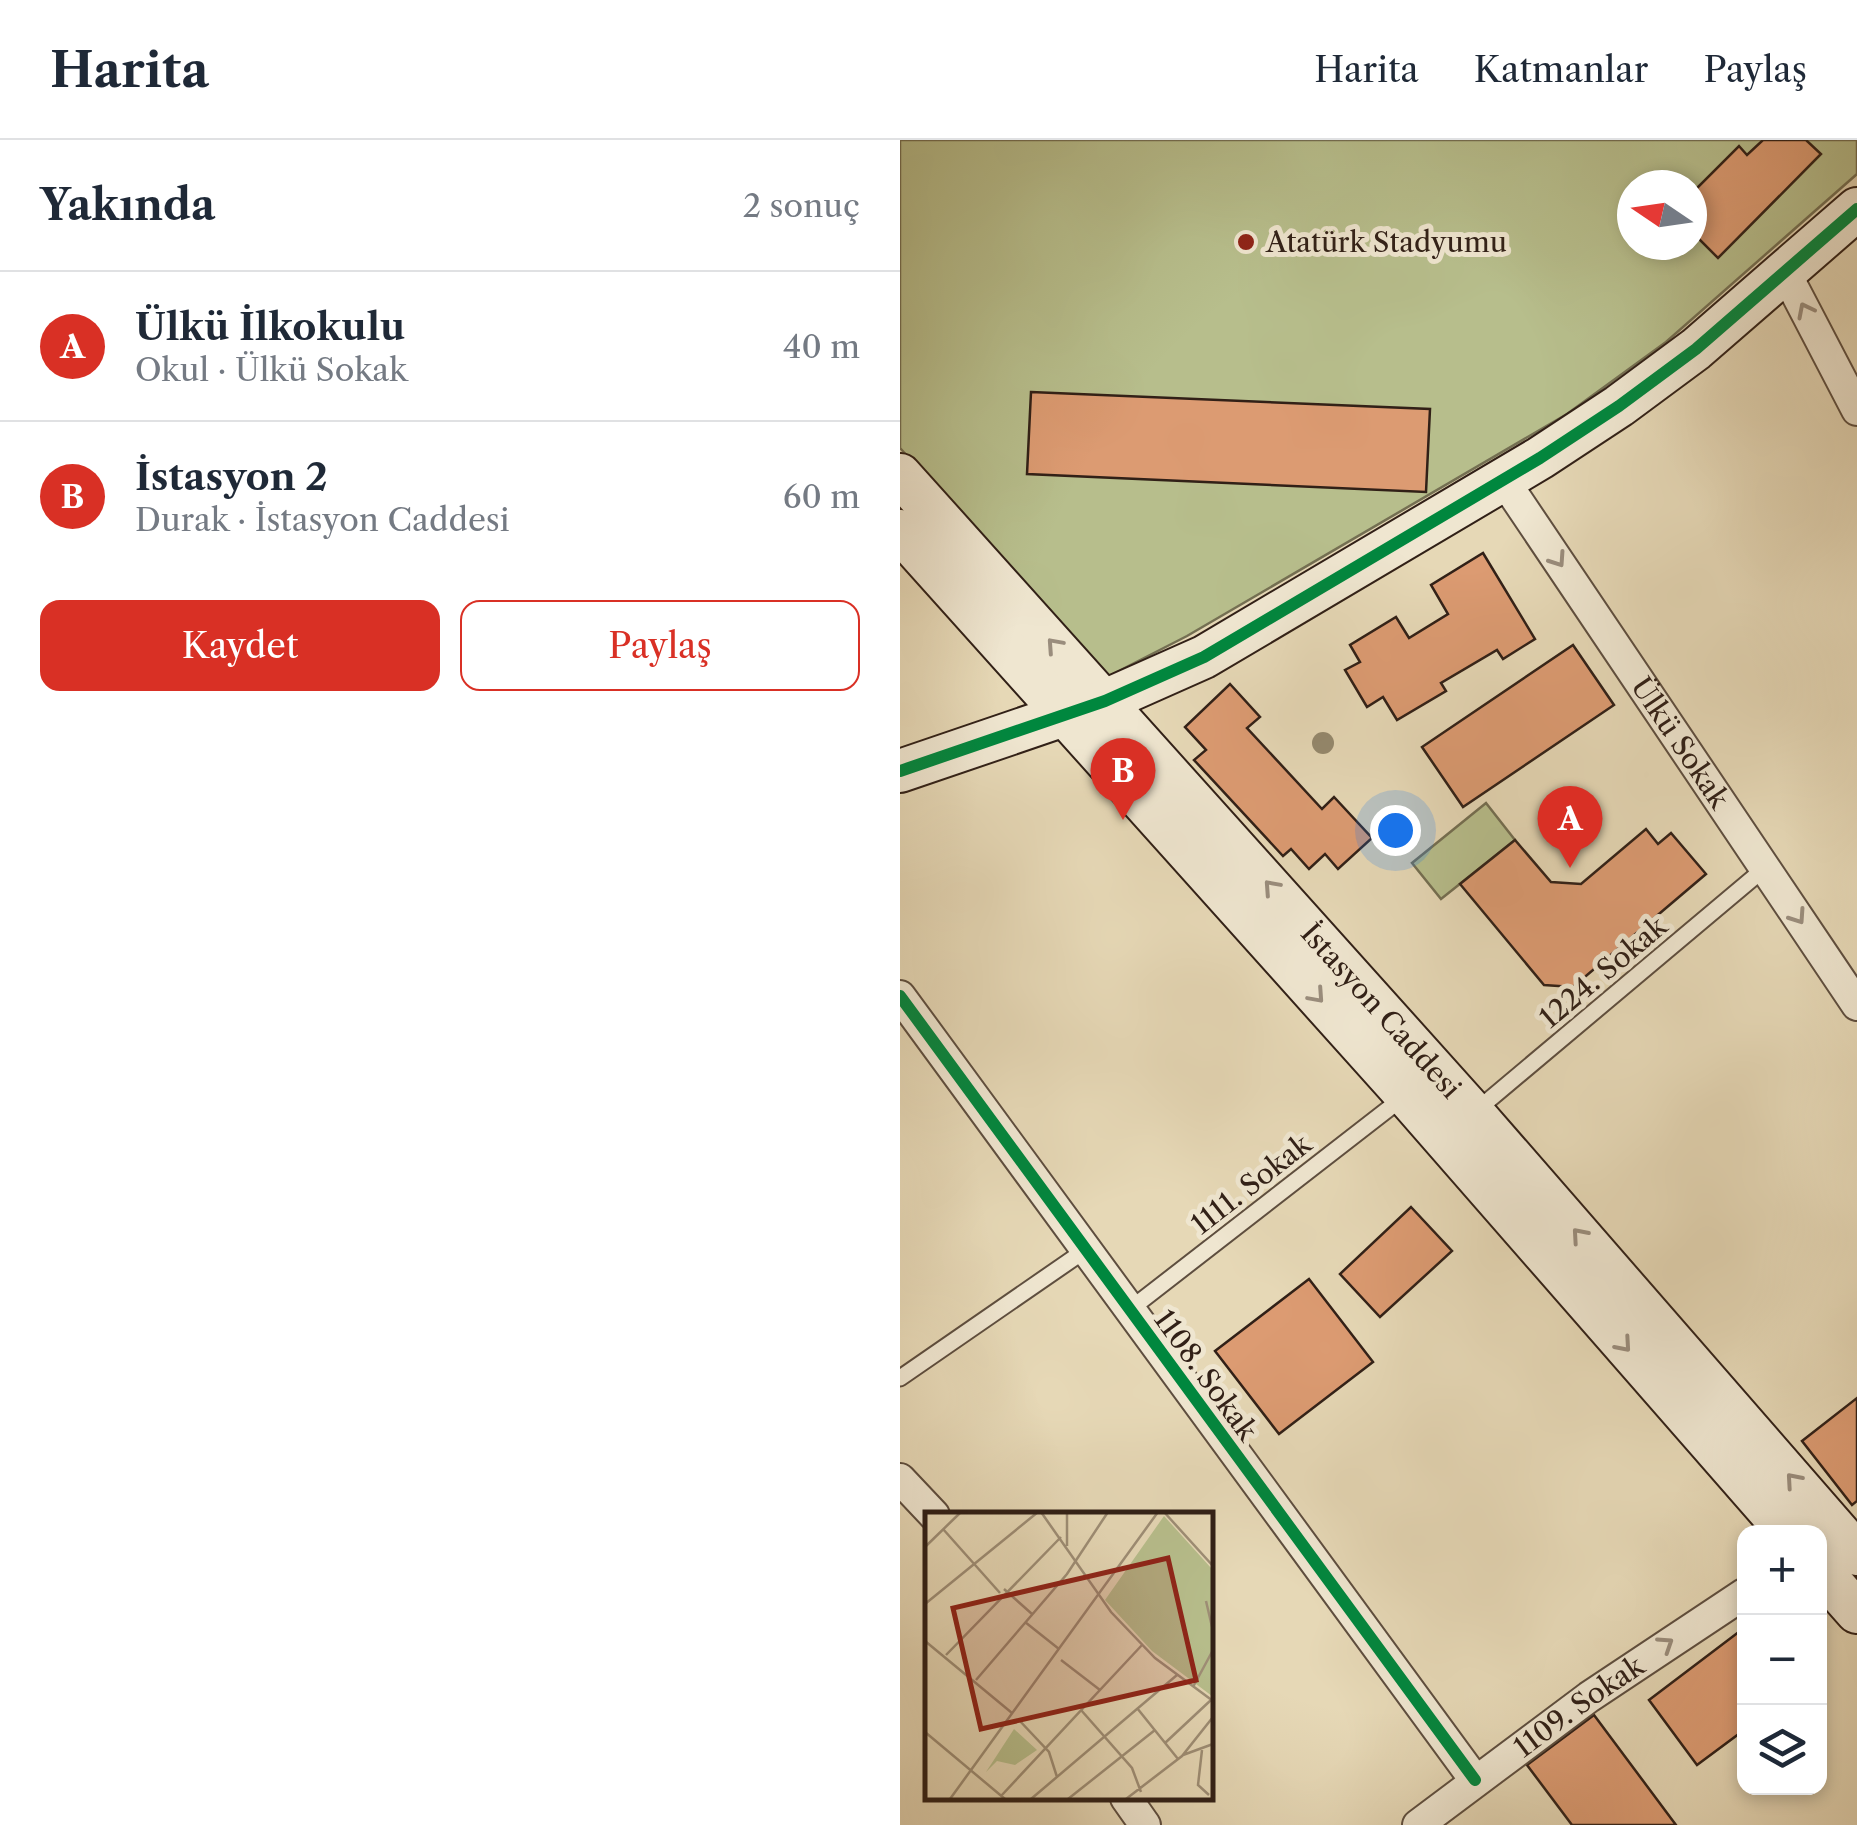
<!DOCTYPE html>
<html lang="tr">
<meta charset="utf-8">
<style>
body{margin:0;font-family:"Libre Caslon Text",serif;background:#f2f2f3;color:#1f2937}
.controls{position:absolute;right:30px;bottom:30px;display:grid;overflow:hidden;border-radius:20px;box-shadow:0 5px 15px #0003}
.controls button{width:90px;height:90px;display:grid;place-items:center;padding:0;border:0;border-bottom:2px solid #e0e1e3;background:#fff;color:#1f2937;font:50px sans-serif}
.compass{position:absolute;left:717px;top:30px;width:90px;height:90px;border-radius:50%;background:#fff;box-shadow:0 5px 15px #0003;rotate:283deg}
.you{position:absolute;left:495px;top:690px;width:35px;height:35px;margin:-25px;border:8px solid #fff;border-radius:50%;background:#1a73e8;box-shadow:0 0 0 15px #1a73e833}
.badge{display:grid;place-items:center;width:65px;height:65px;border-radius:50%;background:#d93025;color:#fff;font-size:32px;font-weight:700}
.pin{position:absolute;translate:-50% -82px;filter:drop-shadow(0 2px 5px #0008)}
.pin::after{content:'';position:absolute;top:52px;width:35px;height:30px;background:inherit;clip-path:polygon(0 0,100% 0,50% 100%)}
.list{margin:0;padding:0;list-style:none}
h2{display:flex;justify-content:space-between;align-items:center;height:130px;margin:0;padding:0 40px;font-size:42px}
h2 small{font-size:32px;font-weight:400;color:#747a83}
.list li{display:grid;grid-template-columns:65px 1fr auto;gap:30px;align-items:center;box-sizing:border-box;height:150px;padding:0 40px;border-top:2px solid #e0e1e3}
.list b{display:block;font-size:38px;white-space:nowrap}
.list p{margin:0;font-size:32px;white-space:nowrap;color:#747a83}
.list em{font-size:32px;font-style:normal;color:#747a83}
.actions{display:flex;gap:20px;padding:30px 40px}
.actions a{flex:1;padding:22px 0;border:2px solid #d93025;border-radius:20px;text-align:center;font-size:35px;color:#d93025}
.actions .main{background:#d93025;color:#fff}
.icon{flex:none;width:55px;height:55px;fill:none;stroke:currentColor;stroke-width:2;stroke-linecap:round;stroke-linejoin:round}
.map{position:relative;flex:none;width:957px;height:1685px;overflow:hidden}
header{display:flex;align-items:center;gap:60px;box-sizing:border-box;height:140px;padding:0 50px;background:#fff;border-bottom:2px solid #e0e1e3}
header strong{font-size:48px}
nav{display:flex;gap:55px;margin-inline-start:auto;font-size:35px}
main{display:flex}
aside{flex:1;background:#fff}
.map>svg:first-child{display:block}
</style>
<header>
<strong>Harita</strong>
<nav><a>Harita</a><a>Katmanlar</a><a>Paylaş</a></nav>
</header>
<main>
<aside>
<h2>Yakında<small>2 sonuç</small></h2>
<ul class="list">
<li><span class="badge">A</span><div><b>Ülkü İlkokulu</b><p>Okul · Ülkü Sokak</p></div><em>40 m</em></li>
<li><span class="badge">B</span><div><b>İstasyon 2</b><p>Durak · İstasyon Caddesi</p></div><em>60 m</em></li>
</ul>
<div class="actions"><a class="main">Kaydet</a><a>Paylaş</a></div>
</aside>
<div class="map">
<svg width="957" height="1685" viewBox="0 0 957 1685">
<rect width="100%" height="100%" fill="#e6d8b6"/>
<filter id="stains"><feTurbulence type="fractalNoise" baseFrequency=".002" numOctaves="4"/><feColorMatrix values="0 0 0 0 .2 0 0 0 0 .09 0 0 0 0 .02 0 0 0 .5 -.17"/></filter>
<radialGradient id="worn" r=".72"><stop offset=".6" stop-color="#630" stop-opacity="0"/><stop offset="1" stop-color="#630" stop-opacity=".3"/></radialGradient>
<g fill="#b7be8c" stroke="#746f52" stroke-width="2.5" fill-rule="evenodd">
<path d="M0,0H957V34L766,202L667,274L287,496L207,537L0,308ZM732,45H792V105H732Z"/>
<path d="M586,663L615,700L541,759L512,723Z"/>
</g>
<g fill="#dc9b72" stroke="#312017" stroke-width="2.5">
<path d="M863,0H906L921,14L818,118L792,92V53L839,6L847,15Z"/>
<path d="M131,252L530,269L526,352L127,334Z"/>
<path d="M583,413L635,499L603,519L597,510L541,543L546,551L497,580L483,557L467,567L445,530L460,522L450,505L496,477L509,498L548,474L531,445Z"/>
<path d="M673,505L714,565L563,667L522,607Z"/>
<path d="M330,544L360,577L347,588L422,669L434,657L472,698L438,729L425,714L409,729L391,709L383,716L294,620L306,610L285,587Z"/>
<path d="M746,689L758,704L771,693L806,734L673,847L644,845L560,744L615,700L651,742L681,744Z"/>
<path d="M511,1067L552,1111L480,1177L440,1134Z"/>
<path d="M409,1139L473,1222L379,1294L315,1211Z"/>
<path d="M957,1258V1361L952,1365L902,1301Z"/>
<path d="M844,1488V1590L797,1625L749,1560Z"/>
<path d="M694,1575L776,1685H672L627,1625Z"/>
</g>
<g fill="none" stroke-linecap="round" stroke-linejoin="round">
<defs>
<g id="lane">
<path d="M577,970L865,728"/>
<path d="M228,1171L505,956"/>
<path d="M0,1238L184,1111"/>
</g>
<g id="street">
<path d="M885,132L957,270"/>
<path id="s1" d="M603,339L957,865"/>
<path d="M0,856L575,1640"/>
<path d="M0,1339L34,1375"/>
<path d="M226,1658L245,1685"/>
<path id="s2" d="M518,1685L689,1557L844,1454"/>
</g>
<g id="secondary">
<path id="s3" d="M0,335L573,973L957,1414"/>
<path d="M0,391L506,955L888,1392"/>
<path d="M0,631L205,561L304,517L640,318L719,266L796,209L957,69"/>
<path d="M919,1429L957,1472"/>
</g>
</defs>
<use href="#lane" stroke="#5e4e3f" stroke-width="19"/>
<use href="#street" stroke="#5e4e3f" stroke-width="34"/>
<use href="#secondary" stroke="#312017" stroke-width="46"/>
<use href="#lane" stroke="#efe6d0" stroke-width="15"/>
<use href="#street" stroke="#efe6d0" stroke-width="30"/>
<use href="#secondary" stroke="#efe6d0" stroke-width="42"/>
<defs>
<g id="cycleway">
<path d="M0,631L205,561L304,517L640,318L719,266L796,209L957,69"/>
<path d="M0,856L575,1640"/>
</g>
</defs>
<use href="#cycleway" stroke="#efe6d0" stroke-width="19"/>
<use href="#cycleway" stroke="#00873e" stroke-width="12"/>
</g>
<circle fill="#95896e" cx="423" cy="603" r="11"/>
<defs><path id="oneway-chevron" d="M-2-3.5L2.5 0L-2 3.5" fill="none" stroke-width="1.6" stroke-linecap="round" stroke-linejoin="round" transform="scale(2.5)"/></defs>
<g stroke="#9a8d7d">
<use href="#oneway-chevron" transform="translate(905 170) rotate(-117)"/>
<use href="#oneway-chevron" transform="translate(658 420) rotate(56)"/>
<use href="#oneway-chevron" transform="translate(154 505) rotate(-132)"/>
<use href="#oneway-chevron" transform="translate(371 747) rotate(-132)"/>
<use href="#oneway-chevron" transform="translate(898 777) rotate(56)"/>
<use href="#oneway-chevron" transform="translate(417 856) rotate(48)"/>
<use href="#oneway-chevron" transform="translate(679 1095) rotate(-131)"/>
<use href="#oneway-chevron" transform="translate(724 1205) rotate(49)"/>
<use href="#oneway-chevron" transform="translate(893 1340) rotate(-131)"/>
<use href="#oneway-chevron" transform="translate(766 1504) rotate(-33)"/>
</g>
<circle fill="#8f2418" stroke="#efe6d0" stroke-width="4" cx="346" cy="102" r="10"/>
<g text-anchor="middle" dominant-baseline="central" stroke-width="10" stroke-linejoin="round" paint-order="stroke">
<g font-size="28" fill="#312017" stroke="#efe6d0" text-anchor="start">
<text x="366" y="102">Atatürk Stadyumu</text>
</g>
<g font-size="28" fill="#312017" stroke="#efe6d0">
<text stroke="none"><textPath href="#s1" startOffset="318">Ülkü Sokak</textPath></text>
<text transform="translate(703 832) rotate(-40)">1224. Sokak</text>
<text stroke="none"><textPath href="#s3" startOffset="720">İstasyon Caddesi</textPath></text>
<text transform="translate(351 1044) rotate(-38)">1111. Sokak</text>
<text transform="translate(306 1235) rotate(54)">1108. Sokak</text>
<text stroke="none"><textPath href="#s2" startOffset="200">1109. Sokak</textPath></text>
</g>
</g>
<g transform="translate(25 1372)">
<rect width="288" height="288" fill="#e6d8b6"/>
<path d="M239,4L287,57V184L227,139L180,88ZM89,217L112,238L90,253L72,249L61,260Z" fill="#b7be8c"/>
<path fill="none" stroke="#9e8e76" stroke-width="2.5" d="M116,0L186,100L230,146L288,189M142,0V34M239,0L288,54M18,17L75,81M0,35L36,0M79,77L107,102M281,89L288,119M0,92L113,0M100,110L134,137M0,129L87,201M21,143L136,25M136,148L175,178M51,168L142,62L183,0M268,175L288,138M212,196L253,247M156,198L207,256L216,280M93,207L124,240L132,265M0,220L80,287M240,231L286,188M277,238L273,273L284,283M258,243L288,232M76,284L217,133M25,287L233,0M106,287L252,163M143,287L230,218M201,287L257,244L288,205"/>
<path fill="#8f2418" fill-opacity="0.15" stroke="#8f2418" stroke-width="5" d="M243,46L271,168L56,217L28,96Z"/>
<rect width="288" height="288" fill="none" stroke="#312017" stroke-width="5"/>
</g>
<rect width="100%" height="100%" filter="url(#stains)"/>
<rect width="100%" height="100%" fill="url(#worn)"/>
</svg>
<div class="controls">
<button>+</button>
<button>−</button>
<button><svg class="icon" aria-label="layers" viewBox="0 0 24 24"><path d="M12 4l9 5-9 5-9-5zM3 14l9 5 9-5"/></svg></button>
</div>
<svg class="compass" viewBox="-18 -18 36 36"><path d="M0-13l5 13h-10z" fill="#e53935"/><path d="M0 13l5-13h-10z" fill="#747a83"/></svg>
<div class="you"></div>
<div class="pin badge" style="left:670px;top:728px">A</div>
<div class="pin badge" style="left:223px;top:680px">B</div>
</div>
</main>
